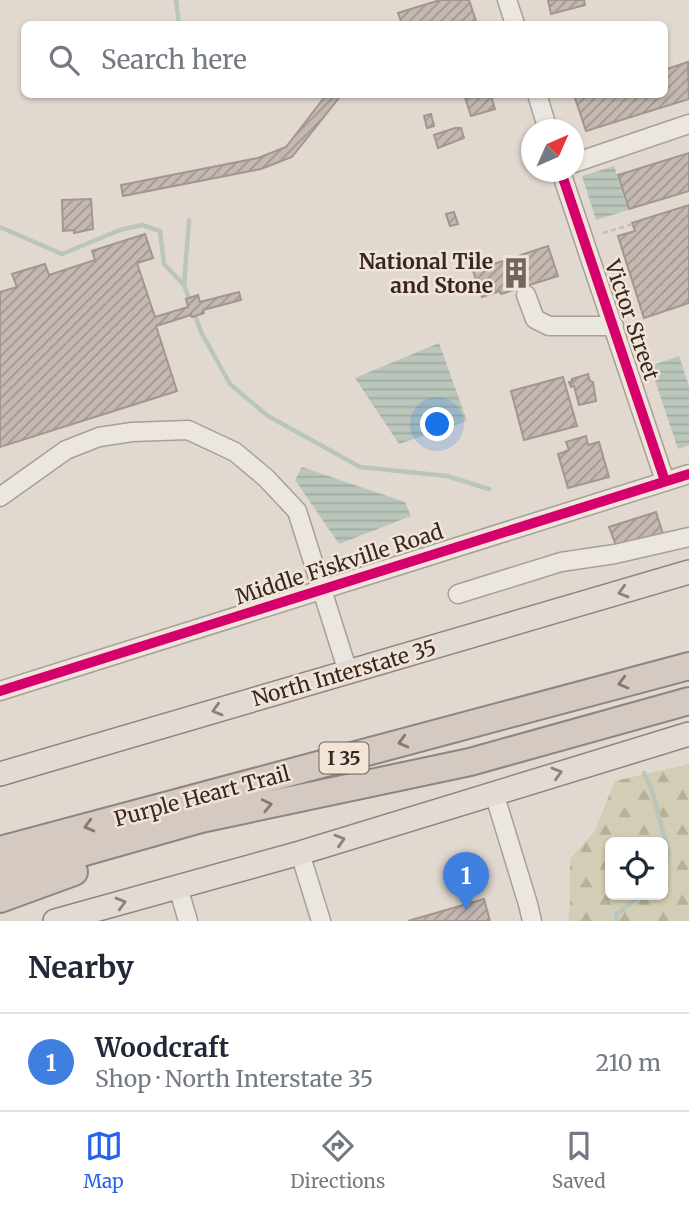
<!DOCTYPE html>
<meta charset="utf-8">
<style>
body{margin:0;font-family:Merriweather,serif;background:#f2f2f3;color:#1f2937}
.controls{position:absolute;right:21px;bottom:21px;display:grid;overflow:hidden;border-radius:10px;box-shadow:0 2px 5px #0004}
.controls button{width:63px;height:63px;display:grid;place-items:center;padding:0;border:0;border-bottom:2px solid #e0e1e3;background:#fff;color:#1f2937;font:35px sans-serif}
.compass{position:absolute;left:521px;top:119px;width:63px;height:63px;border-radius:50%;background:#fff;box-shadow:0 2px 5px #0004;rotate:45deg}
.you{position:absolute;left:438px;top:425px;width:24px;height:24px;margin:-18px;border:5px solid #fff;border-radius:50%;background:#1a73e8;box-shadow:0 0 0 10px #1a73e833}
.badge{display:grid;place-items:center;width:46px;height:46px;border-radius:50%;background:#2563eb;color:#fff;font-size:23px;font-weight:700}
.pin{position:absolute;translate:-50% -58px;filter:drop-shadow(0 2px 4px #0008)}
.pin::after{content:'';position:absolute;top:37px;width:24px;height:21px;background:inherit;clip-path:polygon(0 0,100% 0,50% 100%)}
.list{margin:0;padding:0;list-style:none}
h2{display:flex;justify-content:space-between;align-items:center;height:91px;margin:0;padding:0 28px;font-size:30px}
h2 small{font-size:23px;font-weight:400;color:#747a83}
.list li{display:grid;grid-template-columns:46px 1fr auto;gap:21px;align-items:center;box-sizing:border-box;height:98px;padding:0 28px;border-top:2px solid #e0e1e3}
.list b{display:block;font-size:26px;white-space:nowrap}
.list p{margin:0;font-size:23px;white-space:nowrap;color:#747a83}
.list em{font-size:23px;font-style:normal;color:#747a83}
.icon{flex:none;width:38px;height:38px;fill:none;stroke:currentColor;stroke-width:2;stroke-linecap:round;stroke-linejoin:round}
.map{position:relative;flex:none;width:689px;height:921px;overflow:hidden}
.search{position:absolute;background:#fff;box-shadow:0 2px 5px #0004;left:21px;right:21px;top:21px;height:77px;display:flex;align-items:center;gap:18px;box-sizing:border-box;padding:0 24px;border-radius:10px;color:#747a83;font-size:26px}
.sheet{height:189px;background:#fff}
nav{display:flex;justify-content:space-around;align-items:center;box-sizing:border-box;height:98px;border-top:2px solid #e0e1e3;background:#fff;font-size:19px;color:#747a83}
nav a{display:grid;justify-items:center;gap:4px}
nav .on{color:#2563eb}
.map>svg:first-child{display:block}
</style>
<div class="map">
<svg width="689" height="921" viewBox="0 0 689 921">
<defs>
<pattern id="forest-firs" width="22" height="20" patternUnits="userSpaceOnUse" patternTransform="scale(1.75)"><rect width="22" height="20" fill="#d2cdb4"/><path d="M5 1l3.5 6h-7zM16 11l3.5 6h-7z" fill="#b5b09a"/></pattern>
<pattern id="water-rules" width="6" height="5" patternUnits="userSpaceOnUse" patternTransform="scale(1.75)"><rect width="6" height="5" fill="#bac6bc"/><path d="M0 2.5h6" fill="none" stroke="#a0aaa1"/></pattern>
<pattern id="building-hatch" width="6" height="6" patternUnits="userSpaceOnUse" patternTransform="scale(1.75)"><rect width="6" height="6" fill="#c5b8b1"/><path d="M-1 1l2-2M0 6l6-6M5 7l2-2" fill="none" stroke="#a19690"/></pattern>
</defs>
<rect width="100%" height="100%" fill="#e1d9d0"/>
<path fill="url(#forest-firs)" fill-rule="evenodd" d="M689,764V921H568L570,905V859L594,832L615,781ZM610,842H663V895H610Z"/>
<g fill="url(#water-rules)">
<path d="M614,166L628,210L596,220L582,176Z"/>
<path d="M439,343L467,421L399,444L355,378Z"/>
<path d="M679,356L689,386V445L678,449L650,366Z"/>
<path d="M302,467L405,502L411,516L339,544L295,480Z"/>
</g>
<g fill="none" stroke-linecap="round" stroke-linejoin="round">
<g stroke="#bac6bc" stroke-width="4.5">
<path d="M176,0L179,24"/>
<path d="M189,220L184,285L190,301"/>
<path d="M0,227L62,254L120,230L142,225L160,231L164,264L184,285"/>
<path d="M194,312L201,332L230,384L268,416L360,467L447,476L489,489"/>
<path d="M644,773L651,787L669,854L663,874"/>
<path d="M617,921L616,915L641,895"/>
</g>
</g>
<g fill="url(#building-hatch)" stroke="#a2968f" stroke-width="2">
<path d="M440,0H469L477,24H402L398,13Z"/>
<path d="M548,0H584L585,5L551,14Z"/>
<path d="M688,62L689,99L586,131L575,98L585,94H664V70Z"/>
<path d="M327,94H342L292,157L261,169L123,196L121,185L258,158L286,147Z"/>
<path d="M464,94H495L491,96L495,109L471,116Z"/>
<path d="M431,114L434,126L427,128L424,116Z"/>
<path d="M455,128H461L464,138L438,148L434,135Z"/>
<path d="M689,153V191L629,209L618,175Z"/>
<path d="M91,199L93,229L74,233V230L63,231L62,200Z"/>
<path d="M689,205V303L644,318L618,236L635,231L632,223Z"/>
<path d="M454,212L458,224L450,226L446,214Z"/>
<path d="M145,234L153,258L137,263L155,317L188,307L186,299L198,295L200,302L239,292L241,300L203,310L204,313L192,317L191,315L156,326L177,391L0,447V292L17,287L12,274L45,264L49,275L95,260L92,251Z"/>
<path d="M548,246L558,276L501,294L500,291L482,297L473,271Z"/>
<path d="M588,374L590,381L593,382L596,401L579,405L574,386L571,387L569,382L572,381V379Z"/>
<path d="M563,377L577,426L524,440L511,391Z"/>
<path d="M586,436L588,445L599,442L609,477L568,488L558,454L569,450L566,442Z"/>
<path d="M656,512L663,534L617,548L609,527Z"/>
<path d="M484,899L490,921H408Z"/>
</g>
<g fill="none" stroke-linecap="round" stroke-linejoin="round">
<defs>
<g id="minor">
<path d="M507,0L515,24"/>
<path d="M537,94L548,130"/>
<path d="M574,163L689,124"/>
<path d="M561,172L665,481"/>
<path d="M526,295L535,319L549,326H614"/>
<path d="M0,497L66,450L99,437L132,432L188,430L235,452L266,478L297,511L348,672"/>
<path d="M458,594L561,562L615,554L689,537"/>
<path d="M0,691L689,474"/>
<path d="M494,793L528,904L532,921"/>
<path d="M300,853L321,921"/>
<path d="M178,887L188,921"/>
</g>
<g id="major">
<path d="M0,774L689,572"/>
<path d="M55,921L300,853L689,734"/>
</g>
<g id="highway">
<path d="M0,850L689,666"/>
<path d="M0,876L201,819L470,762L689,701"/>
<path d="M0,899L74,872"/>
</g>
</defs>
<use href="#minor" stroke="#a79f98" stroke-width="21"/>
<use href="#major" stroke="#8d857f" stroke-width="26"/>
<use href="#highway" stroke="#8d857f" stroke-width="30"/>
<path stroke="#c2bdb7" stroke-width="2.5" stroke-dasharray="5 3.5" stroke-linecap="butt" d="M603,233L633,224"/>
<use href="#minor" stroke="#ebe6e0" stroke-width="18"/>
<use href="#major" stroke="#e2dbd3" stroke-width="23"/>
<use href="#highway" stroke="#d4cac1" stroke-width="26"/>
<defs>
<g id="cycleway">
<path d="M561,172L665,481"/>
<path d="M0,691L689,474"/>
</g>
</defs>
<use href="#cycleway" stroke="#f2e5d7" stroke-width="15"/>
<use href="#cycleway" stroke="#d6006c" stroke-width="10"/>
</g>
<defs><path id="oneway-chevron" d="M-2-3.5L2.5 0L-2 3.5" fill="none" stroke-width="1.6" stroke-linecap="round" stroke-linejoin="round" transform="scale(1.75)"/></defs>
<g stroke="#8c827a">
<use href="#oneway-chevron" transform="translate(623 592) rotate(164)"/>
<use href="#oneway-chevron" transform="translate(217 710) rotate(164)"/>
<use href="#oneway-chevron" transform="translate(557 773) rotate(-17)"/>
<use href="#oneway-chevron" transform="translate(340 840) rotate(-17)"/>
<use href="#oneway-chevron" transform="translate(121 903) rotate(-16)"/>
</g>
<g stroke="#857971">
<use href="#oneway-chevron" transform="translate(623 683) rotate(165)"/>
<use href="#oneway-chevron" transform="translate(403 742) rotate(165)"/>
<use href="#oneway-chevron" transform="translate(267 805) rotate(-12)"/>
<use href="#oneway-chevron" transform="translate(89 826) rotate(165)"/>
</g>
<defs>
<symbol id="building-bare" viewBox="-9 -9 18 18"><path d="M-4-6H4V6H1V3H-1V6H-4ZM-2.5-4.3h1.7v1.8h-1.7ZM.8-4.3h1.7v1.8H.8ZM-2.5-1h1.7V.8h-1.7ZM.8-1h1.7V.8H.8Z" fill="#72665e" stroke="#f2e5d7" stroke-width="2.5" paint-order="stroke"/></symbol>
</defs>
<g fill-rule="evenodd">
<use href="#building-bare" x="494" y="251" width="44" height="44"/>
</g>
<g text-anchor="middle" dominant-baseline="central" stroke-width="5" stroke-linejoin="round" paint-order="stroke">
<rect fill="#f2e5d7" stroke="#6e6158" stroke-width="2" x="319.5" y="742.5" width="49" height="31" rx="5"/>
<g font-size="19" font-weight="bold" fill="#362821">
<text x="344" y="758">I 35</text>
</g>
<g font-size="21" font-weight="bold" fill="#362821" stroke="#f2e5d7" text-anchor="end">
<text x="493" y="261">National Tile<tspan x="493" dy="24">and Stone</tspan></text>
</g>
<g font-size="21" fill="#362821" stroke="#f2e5d7">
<text transform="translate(632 320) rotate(71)">Victor Street</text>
<text transform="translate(339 564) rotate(-18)">Middle Fiskville Road</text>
<text transform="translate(344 673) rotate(-16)">North Interstate 35</text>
<text transform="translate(202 796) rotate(-15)">Purple Heart Trail</text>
</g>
</g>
</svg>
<div class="controls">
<button><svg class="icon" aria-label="locate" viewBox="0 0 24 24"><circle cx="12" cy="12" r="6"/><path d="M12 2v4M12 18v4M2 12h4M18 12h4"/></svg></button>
</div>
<svg class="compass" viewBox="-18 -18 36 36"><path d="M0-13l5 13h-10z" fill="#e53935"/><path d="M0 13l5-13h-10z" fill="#747a83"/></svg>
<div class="you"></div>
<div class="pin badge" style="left:466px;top:910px;background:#3f7fe0">1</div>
<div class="search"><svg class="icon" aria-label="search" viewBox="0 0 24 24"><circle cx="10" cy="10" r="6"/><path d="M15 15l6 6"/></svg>Search here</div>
</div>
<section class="sheet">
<h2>Nearby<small></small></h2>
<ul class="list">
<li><span class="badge" style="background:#3f7fe0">1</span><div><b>Woodcraft</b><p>Shop · North Interstate 35</p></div><em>210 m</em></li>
</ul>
</section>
<nav>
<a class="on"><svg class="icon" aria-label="map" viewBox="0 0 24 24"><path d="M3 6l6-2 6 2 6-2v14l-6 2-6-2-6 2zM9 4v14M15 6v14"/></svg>Map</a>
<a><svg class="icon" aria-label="directions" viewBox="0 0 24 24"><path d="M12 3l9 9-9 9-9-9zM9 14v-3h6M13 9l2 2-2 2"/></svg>Directions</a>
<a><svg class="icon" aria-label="saved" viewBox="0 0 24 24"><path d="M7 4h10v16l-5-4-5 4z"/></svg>Saved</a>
</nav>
